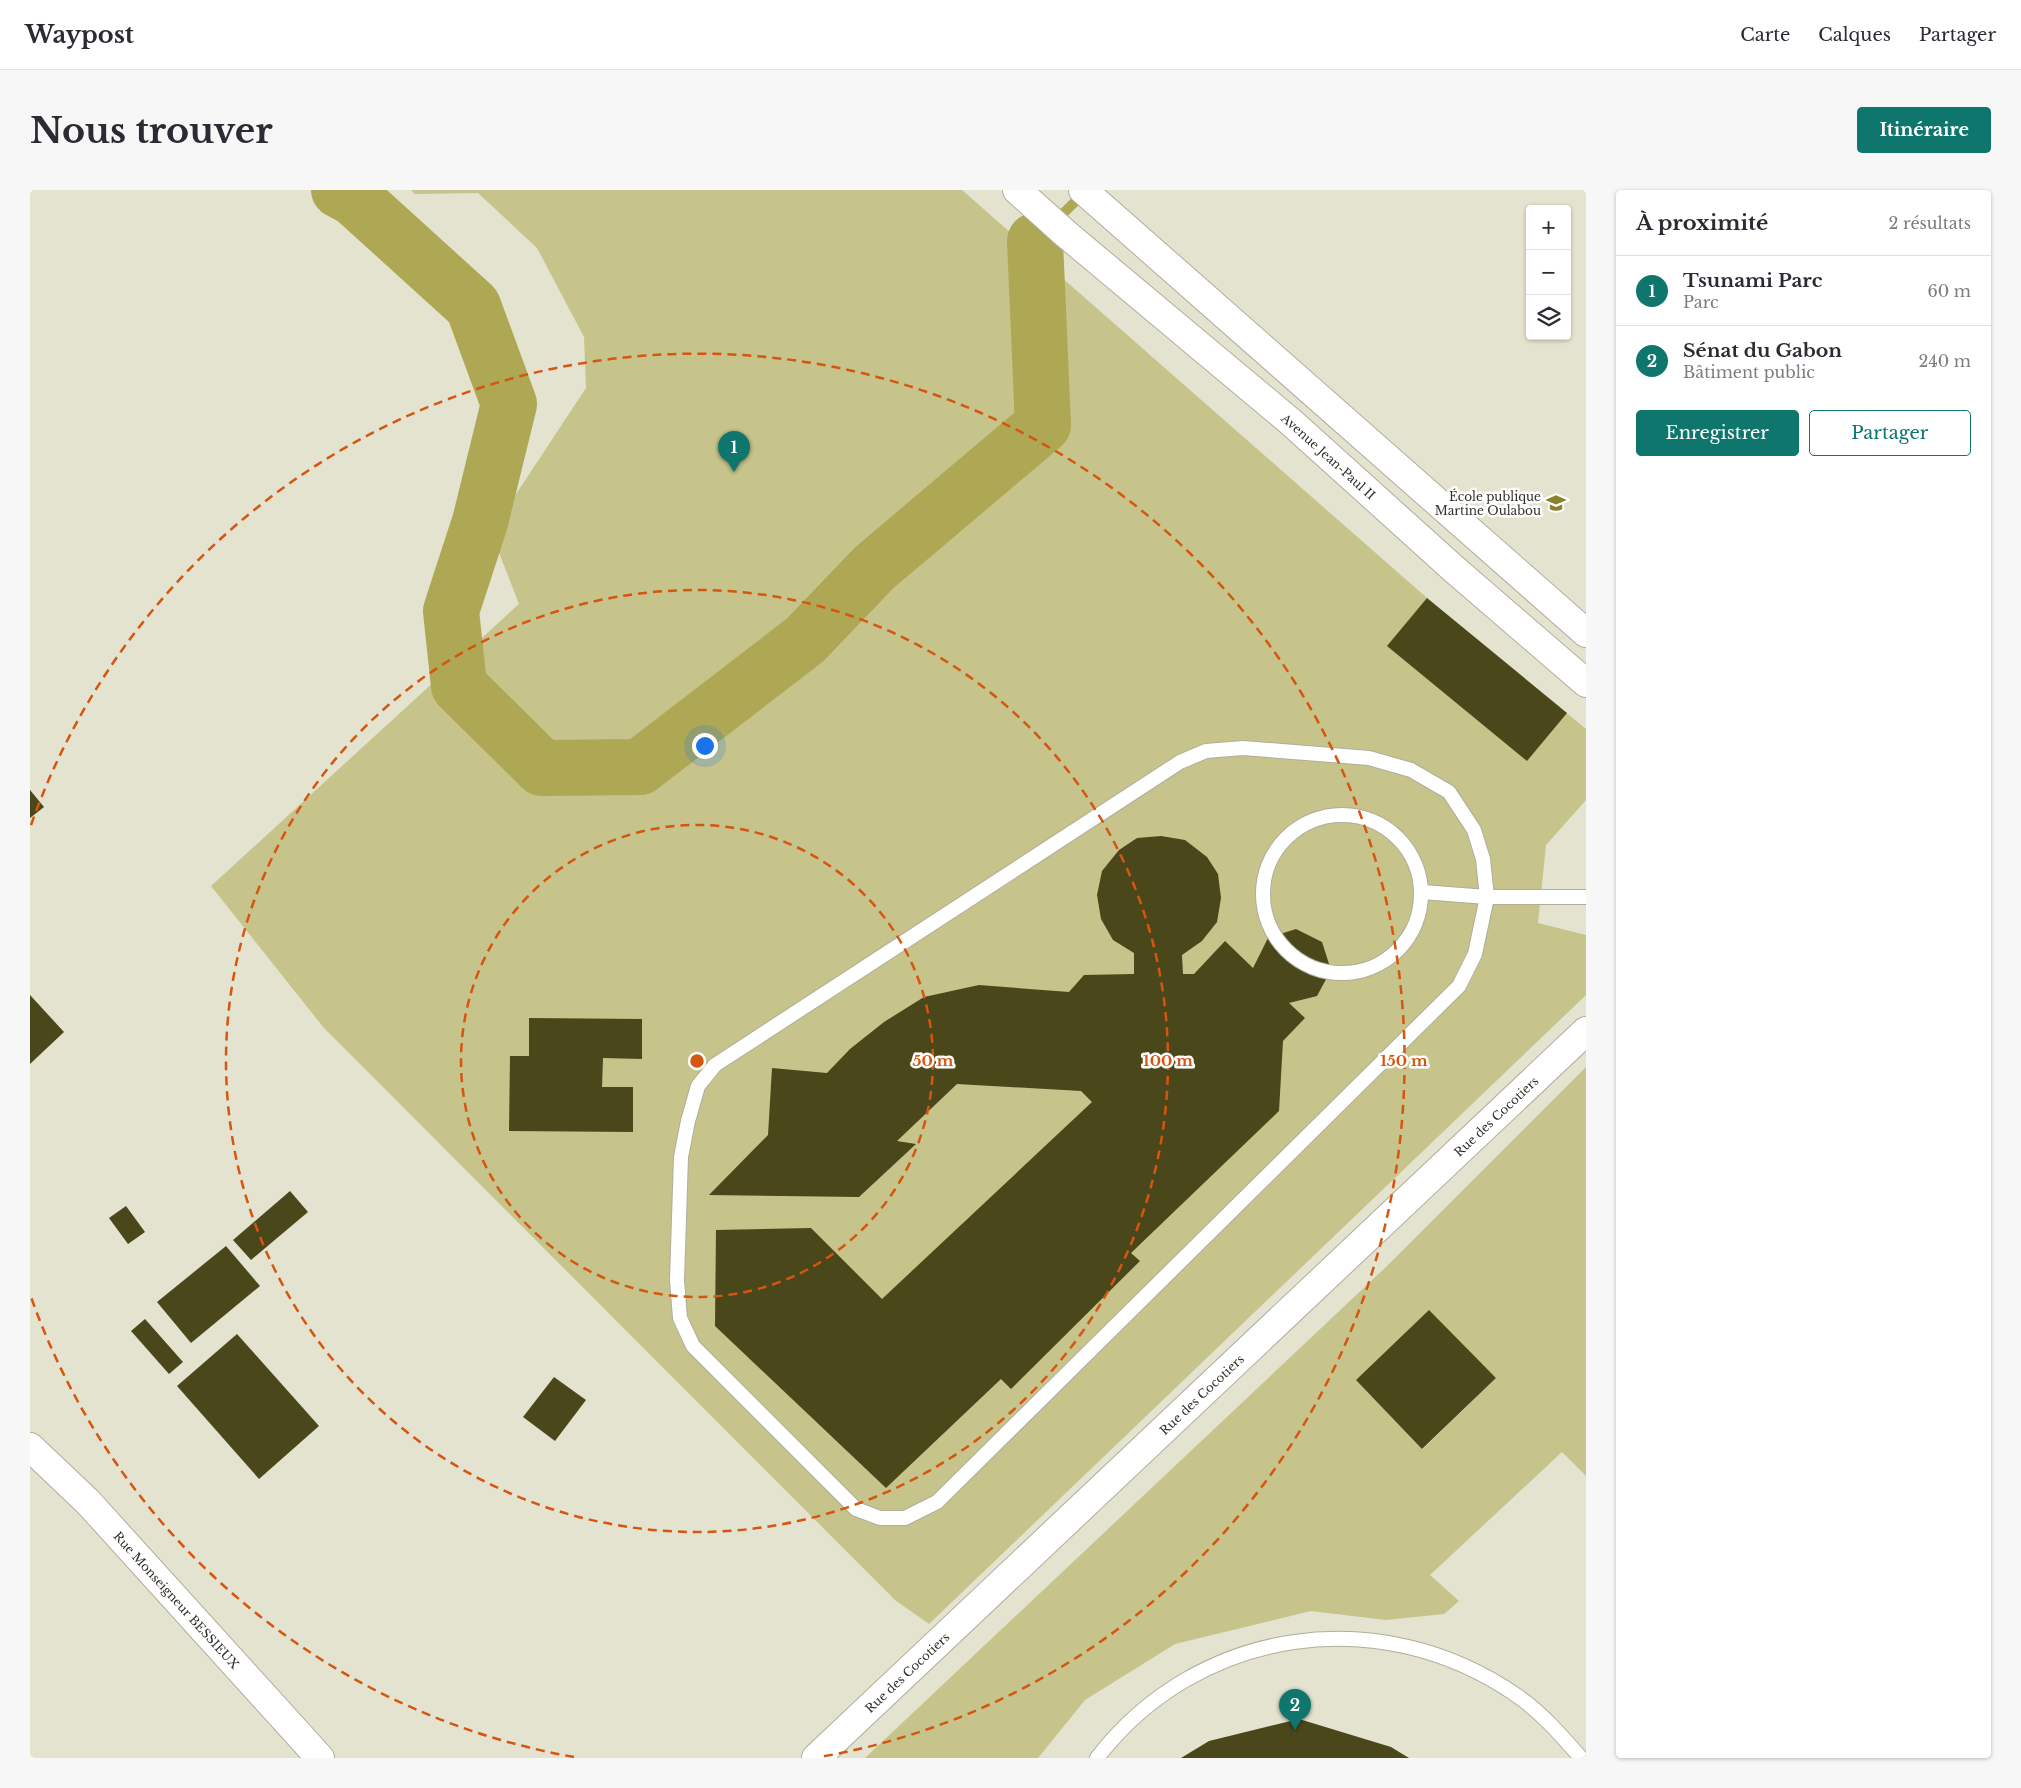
<!DOCTYPE html>
<html lang="fr">
<meta charset="utf-8">
<style>
body{margin:0;font-family:"Libre Baskerville",serif;background:#f7f7f7;color:#2b2b33}
.controls{position:absolute;right:15px;top:15px;display:grid;overflow:hidden;border-radius:5px;box-shadow:0 1px 4px #0004}
.controls button{width:45px;height:45px;display:grid;place-items:center;padding:0;border:0;border-bottom:1px solid #e1e1e2;background:#fff;color:#2b2b33;font:25px sans-serif}
.you{position:absolute;left:674px;top:555px;width:18px;height:18px;margin:-12px;border:4px solid #fff;border-radius:50%;background:#1a73e8;box-shadow:0 0 0 8px #1a73e833}
.badge{display:grid;place-items:center;width:32px;height:32px;border-radius:50%;background:#0f766e;color:#fff;font-size:16px;font-weight:700}
.pin{position:absolute;translate:-50% -41px;filter:drop-shadow(0 1px 2px #0008)}
.pin::after{content:'';position:absolute;top:26px;width:18px;height:15px;background:inherit;clip-path:polygon(0 0,100% 0,50% 100%)}
.list{margin:0;padding:0;list-style:none}
h2{display:flex;justify-content:space-between;align-items:center;height:65px;margin:0;padding:0 20px;font-size:21px}
h2 small{font-size:16px;font-weight:400;color:#7c7c81}
.list li{display:grid;grid-template-columns:32px 1fr auto;gap:15px;align-items:center;box-sizing:border-box;height:70px;padding:0 20px;border-top:1px solid #e1e1e2}
.list b{display:block;font-size:19px;white-space:nowrap}
.list p{margin:0;font-size:16px;white-space:nowrap;color:#7c7c81}
.list em{font-size:16px;font-style:normal;color:#7c7c81}
.actions{display:flex;gap:10px;padding:15px 20px}
.actions a{flex:1;padding:11px 0;border:1px solid #0f766e;border-radius:5px;text-align:center;font-size:18px;color:#0f766e}
.actions .main{background:#0f766e;color:#fff}
.icon{flex:none;width:28px;height:28px;fill:none;stroke:currentColor;stroke-width:2;stroke-linecap:round;stroke-linejoin:round}
.map{position:relative;flex:none;width:1556px;height:1568px;overflow:hidden;border-radius:5px}
header{display:flex;align-items:center;gap:30px;box-sizing:border-box;height:70px;padding:0 25px;background:#fff;border-bottom:1px solid #e1e1e2}
header strong{font-size:24px}
nav{display:flex;gap:28px;margin-inline-start:auto;font-size:18px}
.intro{display:flex;align-items:center;justify-content:space-between;box-sizing:border-box;height:120px;padding:0 30px}
h1{margin:0;font-size:35px}
.button{padding:12px 22px;border-radius:5px;background:#0f766e;color:#fff;font-size:18px;font-weight:700}
main{display:flex;gap:30px;padding:0 30px}
aside{flex:1;background:#fff;border-radius:5px;box-shadow:0 1px 4px #0004}
.map>svg:first-child{display:block}
</style>
<header>
<strong>Waypost</strong>
<nav><a>Carte</a><a>Calques</a><a>Partager</a></nav>
</header>
<div class="intro"><h1>Nous trouver</h1><a class="button">Itinéraire</a></div>
<main>
<div class="map">
<svg width="1556" height="1568" viewBox="0 0 1556 1568">
<rect width="100%" height="100%" fill="#e4e3cf"/>
<g fill="#c6c38b" fill-rule="evenodd">
<path d="M381,0H932L1397,408L1556,539V610L1516,655L1508,733L1556,745V805L899,1434L865,1410L294,838L181,696L489,414L461,342L556,198L554,147L507,58L448,3L385,4Z"/>
<path d="M1556,877V1286L1532,1262L1400,1385L1429,1411L1414,1424L1356,1430L1281,1421L1145,1454L1055,1510L1008,1568H835L1356,1077ZM1398,1121L1466,1188L1393,1259H1392Z"/>
</g>
<g fill="none" stroke-linecap="round" stroke-linejoin="round">
<path stroke="#aea854" stroke-width="10" d="M1005,51L1055,2"/>
<path stroke="#aea854" stroke-width="56" d="M309,0L324,8L443,116L479,214L450,332L421,421L429,496L512,578L610,577L775,450L844,378L1013,235L1005,51"/>
</g>
<g fill="#4a471a">
<path d="M1397,408L1537,523L1497,571L1357,456Z"/>
<path d="M0,600L14,617L0,628Z"/>
<path d="M1131,646L1155,650L1177,667L1188,684L1191,708L1187,732L1172,751L1152,765L1153,784H1164L1195,751L1223,778L1238,748L1266,739L1292,752L1301,780L1287,806L1259,813L1275,828L1253,851L1249,921L1101,1063L1110,1071L981,1199L971,1189L856,1298L685,1136L686,1040L781,1038L852,1109L1062,912L1051,901L927,894L867,951L886,954L829,1007L679,1005L738,945L742,878L797,883L820,859L854,832L894,807L949,795L1039,802L1054,785L1104,784V763L1083,750L1071,729L1067,705L1072,681L1089,660L1107,648Z"/>
<path d="M0,805L34,842L0,874Z"/>
<path d="M499,828L612,829V869L573,868L572,897H603V942L479,941L480,866H499Z"/>
<path d="M260,1001L278,1022L221,1070L203,1050Z"/>
<path d="M96,1016L115,1042L98,1054L79,1028Z"/>
<path d="M196,1056L230,1096L161,1153L127,1112Z"/>
<path d="M1399,1120L1466,1188L1392,1259L1326,1190Z"/>
<path d="M115,1129L153,1172L139,1184L101,1141Z"/>
<path d="M207,1144L289,1236L229,1289L147,1196Z"/>
<path d="M524,1187L556,1210L525,1251L493,1227Z"/>
<path d="M1269,1529L1361,1557L1379,1568H1151L1179,1551Z"/>
</g>
<g fill="none" stroke-linecap="round" stroke-linejoin="round">
<defs>
<g id="lane">
<path d="M1213,558L1339,568L1381,580L1419,602L1444,640L1453,669L1457,707L1445,764L1429,796L907,1312L875,1328H850L826,1319L663,1156L650,1128L647,1090L651,967L658,931L668,896L685,875L1150,572L1176,561Z"/>
<circle cx="1312" cy="704" r="79"/>
<path d="M1392,702L1457,707H1556"/>
<path d="M1067,1568C1168,1437 1350,1411 1486,1505C1511,1522 1531,1545 1551,1568"/>
</g>
<g id="street">
<path id="s1" d="M0,1257L58,1312L290,1568"/>
<path id="s2" d="M786,1568L1556,841"/>
</g>
<g id="secondary">
<path id="s3" d="M987,0L1036,44L1262,233L1425,380L1556,493"/>
<path d="M1053,0L1556,443"/>
</g>
</defs>
<use href="#lane" stroke="#afae9b" stroke-width="16"/>
<use href="#street" stroke="#afae9b" stroke-width="30"/>
<use href="#secondary" stroke="#afae9b" stroke-width="30"/>
<use href="#lane" stroke="#fff" stroke-width="14"/>
<use href="#street" stroke="#fff" stroke-width="28"/>
<use href="#secondary" stroke="#fff" stroke-width="28"/>
</g>
<g fill="none" stroke="#d6550f" stroke-width="2.5" stroke-dasharray="9 6">
<circle cx="667" cy="871" r="236"/>
<circle cx="667" cy="871" r="471"/>
<path d="M544 1567A707 707 0 0 1 1 1107M1 635A707 707 0 1 1 790 1567"/>
</g>
<defs>
<symbol id="school-bare" viewBox="-9 -9 18 18"><path d="M0-5L7-2L0 1L-7-2ZM-4 1L0 2.5L4 1V4Q0 6-4 4Z" fill="#89822a" stroke="#fff" stroke-width="2.5" paint-order="stroke"/></symbol>
</defs>
<g fill-rule="evenodd">
<use href="#school-bare" x="1512" y="299" width="28" height="28"/>
</g>
<g text-anchor="middle" dominant-baseline="central" stroke-width="5" stroke-linejoin="round" paint-order="stroke">
<g font-size="12" fill="#313029" stroke="#fff">
<text stroke="none"><textPath href="#s3" startOffset="410">Avenue Jean-Paul II</textPath></text>
<text stroke="none"><textPath href="#s2" startOffset="935">Rue des Cocotiers</textPath></text>
<text stroke="none"><textPath href="#s2" startOffset="530">Rue des Cocotiers</textPath></text>
<text stroke="none"><textPath href="#s1" startOffset="212">Rue Monseigneur BESSIEUX</textPath></text>
<text stroke="none"><textPath href="#s2" startOffset="125">Rue des Cocotiers</textPath></text>
</g>
<g font-size="12" fill="#313029" stroke="#fff" text-anchor="end">
<text x="1511" y="306">École publique<tspan x="1511" dy="14">Martine Oulabou</tspan></text>
</g>
</g>
<circle cx="667" cy="871" r="8" fill="#d6550f" stroke="#fff" stroke-width="2.5"/>
<g font-size="15" text-anchor="middle" font-weight="bold" fill="#d6550f" stroke="#fff" stroke-width="5" stroke-linejoin="round" paint-order="stroke">
<text x="903" y="876">50 m</text>
<text x="1138" y="876">100 m</text>
<text x="1374" y="876">150 m</text>
</g>
</svg>
<div class="controls">
<button>+</button>
<button>−</button>
<button><svg class="icon" aria-label="layers" viewBox="0 0 24 24"><path d="M12 4l9 5-9 5-9-5zM3 14l9 5 9-5"/></svg></button>
</div>
<div class="you"></div>
<div class="pin badge" style="left:704px;top:282px">1</div>
<div class="pin badge" style="left:1265px;top:1540px">2</div>
</div>
<aside>
<h2>À proximité<small>2 résultats</small></h2>
<ul class="list">
<li><span class="badge">1</span><div><b>Tsunami Parc</b><p>Parc</p></div><em>60 m</em></li>
<li><span class="badge">2</span><div><b>Sénat du Gabon</b><p>Bâtiment public</p></div><em>240 m</em></li>
</ul>
<div class="actions"><a class="main">Enregistrer</a><a>Partager</a></div>
</aside>
</main>
